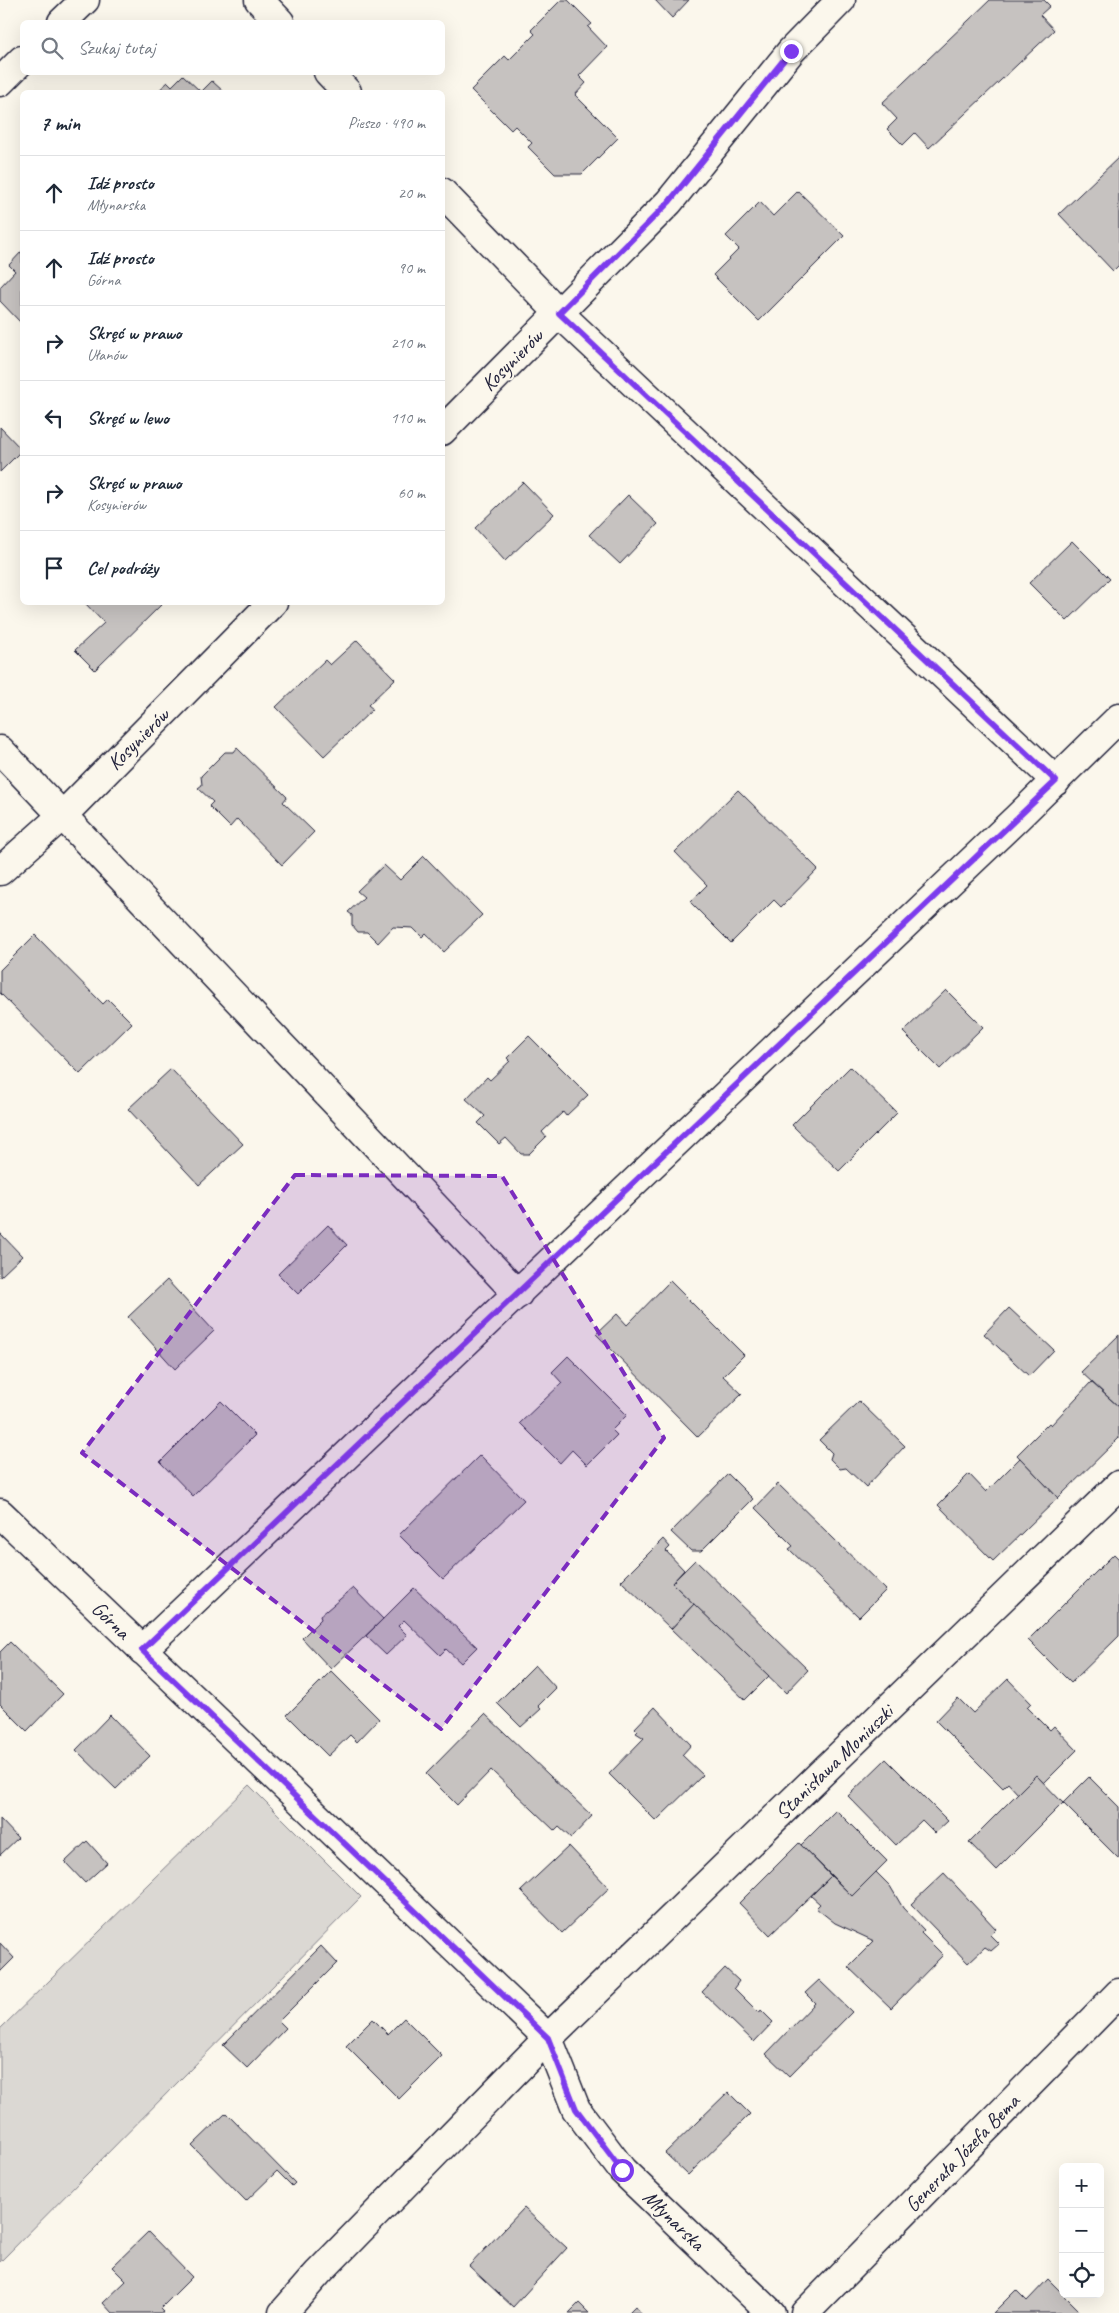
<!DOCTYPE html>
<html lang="pl">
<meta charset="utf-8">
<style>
body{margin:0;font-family:Caveat,sans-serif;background:#f6f6f7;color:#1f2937}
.controls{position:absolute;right:15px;bottom:15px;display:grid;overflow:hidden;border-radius:8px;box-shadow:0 5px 20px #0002}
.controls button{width:45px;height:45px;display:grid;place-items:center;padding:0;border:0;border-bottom:1px solid #e0e1e3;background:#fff;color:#1f2937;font:25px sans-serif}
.stop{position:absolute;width:15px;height:15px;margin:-11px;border:4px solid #7c3aed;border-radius:50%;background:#fff}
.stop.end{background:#7c3aed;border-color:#fff;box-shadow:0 1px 5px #0008}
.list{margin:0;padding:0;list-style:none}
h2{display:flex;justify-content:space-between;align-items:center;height:65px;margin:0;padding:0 20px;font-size:21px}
h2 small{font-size:16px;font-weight:400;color:#747a83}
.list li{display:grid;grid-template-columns:32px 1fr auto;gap:15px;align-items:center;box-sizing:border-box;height:75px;padding:0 20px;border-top:1px solid #e0e1e3}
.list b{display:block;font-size:19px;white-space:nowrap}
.list p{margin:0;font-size:16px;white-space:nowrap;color:#747a83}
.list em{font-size:16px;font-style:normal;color:#747a83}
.icon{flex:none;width:28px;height:28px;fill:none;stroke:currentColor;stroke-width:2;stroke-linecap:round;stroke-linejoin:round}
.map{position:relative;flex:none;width:1119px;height:2313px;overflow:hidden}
.search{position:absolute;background:#fff;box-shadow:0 5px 20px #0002;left:20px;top:20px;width:425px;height:55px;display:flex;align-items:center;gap:12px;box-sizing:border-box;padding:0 18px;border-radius:8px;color:#747a83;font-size:19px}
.panel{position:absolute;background:#fff;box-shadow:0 5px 20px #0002;left:20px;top:90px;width:425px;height:515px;border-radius:8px}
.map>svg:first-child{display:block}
</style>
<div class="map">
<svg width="1119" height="2313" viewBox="0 0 1119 2313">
<rect width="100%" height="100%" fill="#fbf7ec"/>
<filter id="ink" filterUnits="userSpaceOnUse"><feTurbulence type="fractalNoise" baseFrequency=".02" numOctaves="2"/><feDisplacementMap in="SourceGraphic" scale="10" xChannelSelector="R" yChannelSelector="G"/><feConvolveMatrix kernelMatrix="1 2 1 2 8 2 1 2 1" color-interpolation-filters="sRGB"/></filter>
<g filter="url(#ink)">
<path fill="#dbd8d3" stroke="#7e7d87" d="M249,1785L361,1897L0,2262V2029Z"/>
<g fill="#c6c2c0" stroke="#22223b">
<path d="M561,0H568L592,24L588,27L607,47L579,76L586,83L575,95L618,138L582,174H555L528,147L532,143L515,126L511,130L471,90L505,56L509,60L535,34L531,30Z"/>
<path d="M655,0H689L672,18Z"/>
<path d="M990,0H1044L1050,6L1040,15L1054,30L929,148L915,133L903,145L887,129L897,119L882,103Z"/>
<path d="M183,75L201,92L212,81L224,92H157L168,82L172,86Z"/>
<path d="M1119,157V265L1113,271L1059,214Z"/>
<path d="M798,191L844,236L759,321L713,275L739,249L726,236L760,202L773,216Z"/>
<path d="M22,251V324L0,301V287L15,271L9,265Z"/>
<path d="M0,427L22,450L0,472Z"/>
<path d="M523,482L554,514L505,561L475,528Z"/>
<path d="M628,495L658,524L620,564L589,535Z"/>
<path d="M1072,541L1110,579L1067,621L1029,583Z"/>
<path d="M84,602H164L95,670L75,650L104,623Z"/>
<path d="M357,640L395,679L368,705L373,709L324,756L276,707L325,660L330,665Z"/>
<path d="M237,748L287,797L283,802L314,832L282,865L237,819L230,827L209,806L213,802L198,788L202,785L201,776L225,752H234Z"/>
<path d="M738,790L818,869L781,907L774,900L731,943L690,902L707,885L675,852Z"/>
<path d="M424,856L482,915L444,952L426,933L422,937L413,928L393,927L378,943L367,932H358L352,925V915L348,912L364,897L357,891L384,865L400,880Z"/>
<path d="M35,935L103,1004L108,999L132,1023L80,1074L0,993V970Z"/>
<path d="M946,990L983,1027L940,1069L903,1032Z"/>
<path d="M529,1036L588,1095L566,1116L563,1112L542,1132L546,1137L529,1154H521L506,1138L499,1144L478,1123L485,1116L466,1099L487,1077L490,1080L510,1061L507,1058Z"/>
<path d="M850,1067L897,1113L839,1171L792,1125Z"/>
<path d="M171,1069L243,1144L199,1185L128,1109Z"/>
<path d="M328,1225L347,1245L298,1294L278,1274Z"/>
<path d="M0,1233L22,1256L0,1277Z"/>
<path d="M167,1280L214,1331L175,1369L128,1317Z"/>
<path d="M670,1281L744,1355L723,1376L742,1394L698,1437L596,1334L617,1314L627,1325Z"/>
<path d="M1009,1308L1054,1350L1029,1376L984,1334Z"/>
<path d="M1119,1335V1407L1081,1372Z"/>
<path d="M568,1356L627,1415L612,1430L617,1435L587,1465L572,1450L560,1463L520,1423L562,1383L552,1372Z"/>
<path d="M1091,1382L1119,1407V1438L1058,1498L1017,1455L1049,1423L1051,1425Z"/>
<path d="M221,1401L255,1435L193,1496L160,1462Z"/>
<path d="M859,1401L905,1446L866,1487L846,1468L840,1469L830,1459L832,1453L819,1440Z"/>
<path d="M480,1455L524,1500L443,1579L399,1535Z"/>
<path d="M1020,1458L1058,1498L993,1561L938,1505L969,1474L986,1492Z"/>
<path d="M728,1474L753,1499L701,1551H691L671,1532Z"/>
<path d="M778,1484L886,1590L859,1617L789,1549L793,1546L755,1508Z"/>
<path d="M663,1539L670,1547L666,1551L684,1570L672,1583L694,1604L671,1629L621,1581Z"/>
<path d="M1114,1554L1119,1559V1636L1071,1683L1028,1640Z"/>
<path d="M695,1560L808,1670L786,1693L672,1583Z"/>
<path d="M353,1588L383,1619L331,1669L302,1638L321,1619L320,1616Z"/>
<path d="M414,1588L477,1647L461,1663L446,1649L440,1655L404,1620L398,1626L407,1635L386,1655L366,1636Z"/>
<path d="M694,1604L769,1676L745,1700L671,1629Z"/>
<path d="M10,1642L63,1694L27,1731L0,1704V1652Z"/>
<path d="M535,1665L556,1688L538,1706L541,1709L521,1727L497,1703Z"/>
<path d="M331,1671L379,1719L357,1742L350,1735L328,1756L287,1715Z"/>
<path d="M1008,1679L1031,1703L1027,1707L1050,1730L1054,1726L1077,1750L1044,1783L1036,1775L1018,1794L1008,1783L1003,1788L936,1721L958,1698L973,1713Z"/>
<path d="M655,1707L691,1745L682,1755L703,1775L656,1821L609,1774L644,1738L636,1733L638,1731L635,1728Z"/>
<path d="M485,1714L592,1816L571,1838L559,1827L555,1831L491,1770L457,1805L426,1774Z"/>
<path d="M110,1715L150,1756L116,1789L76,1750Z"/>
<path d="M886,1759L948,1821L935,1833L922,1820L896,1845L848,1796Z"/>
<path d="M1036,1775L1063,1803L996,1870L969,1842Z"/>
<path d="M1089,1777L1119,1807V1859L1063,1803Z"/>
<path d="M836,1810L887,1861L852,1896L801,1845Z"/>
<path d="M0,1819L18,1838L0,1855Z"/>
<path d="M87,1841L107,1863L85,1883L65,1862Z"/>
<path d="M799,1843L831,1876L770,1935L739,1903Z"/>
<path d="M569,1846L609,1888L562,1933L521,1891Z"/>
<path d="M876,1872L890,1886L903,1908L924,1930L921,1933L943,1955L891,2008L848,1967L874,1941L835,1923L816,1908L820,1904L811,1896L831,1876L852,1896Z"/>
<path d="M944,1873L996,1929L990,1935L999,1944L991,1951L985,1947L968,1963L911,1904Z"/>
<path d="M0,1943L14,1958L0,1972Z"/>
<path d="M321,1946L337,1963L279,2021L286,2028L247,2068L223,2045Z"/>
<path d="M725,1968L739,1981L734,1988L759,2013L761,2010L773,2022L754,2042L702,1992Z"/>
<path d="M819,1980L852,2012L789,2076L766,2054L815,2003L805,1993Z"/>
<path d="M404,2018L442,2056L399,2099L346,2046L373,2019L388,2034Z"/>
<path d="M728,2092L750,2114L688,2175L665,2153Z"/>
<path d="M226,2113L295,2183L292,2186L277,2171L246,2201L192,2146Z"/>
<path d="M524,2208L567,2248L513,2307L469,2266Z"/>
<path d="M148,2232L192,2277L160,2309L164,2313H112L103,2303L126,2281L112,2267Z"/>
<path d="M1048,2279L1082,2313H993L1016,2290L1027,2301Z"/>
<path d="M579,2303L589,2313H569Z"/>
<path d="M635,2306L641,2313H628Z"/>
</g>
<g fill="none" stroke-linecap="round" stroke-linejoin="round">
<defs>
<g id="street">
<path d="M259,0L280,22"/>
<path d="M62,22L85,0"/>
<path d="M328,72L347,92"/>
<path d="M0,82L22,60"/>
<path d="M442,192L559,313L1056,781"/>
<path d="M442,431L669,202L791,51L841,0"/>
<path d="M0,750L518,1294"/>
<path d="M0,871L63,815L273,602"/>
<path d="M0,1513L548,2038L576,2109L622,2170L771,2313"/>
<path d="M142,1650L1017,818L1119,718"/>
<path d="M283,2313L318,2273L548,2038L1119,1485"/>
<path d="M805,2313L1119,1993"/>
</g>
</defs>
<use href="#street" stroke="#22223b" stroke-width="31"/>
<use href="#street" stroke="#fbf7ec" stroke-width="28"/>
</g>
</g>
<g fill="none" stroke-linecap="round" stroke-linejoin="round" filter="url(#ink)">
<path stroke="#7c3aed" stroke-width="6" d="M622,2170L576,2109L548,2038L142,1650L1056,781L559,313L669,202L791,51"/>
</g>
<path fill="#7b2cbf" fill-opacity="0.2" stroke="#7b2cbf" stroke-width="4" stroke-dasharray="10 6" stroke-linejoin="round" d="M295,1175L502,1176L664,1438L441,1729L82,1453Z"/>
<g text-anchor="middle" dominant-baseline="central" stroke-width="4" stroke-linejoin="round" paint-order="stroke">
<g font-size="21" fill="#22223b" stroke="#fbf7ec">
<text transform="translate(512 360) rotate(-45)">Kosynierów</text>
<text transform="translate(138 739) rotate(-45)">Kosynierów</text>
<text transform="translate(111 1620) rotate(44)">Górna</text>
<text transform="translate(834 1762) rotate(-44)">Stanisława Moniuszki</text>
<text transform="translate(962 2153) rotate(-46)">Generała Józefa Bema</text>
<text transform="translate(674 2220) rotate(44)">Młynarska</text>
</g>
</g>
</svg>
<div class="controls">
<button>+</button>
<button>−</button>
<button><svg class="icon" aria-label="locate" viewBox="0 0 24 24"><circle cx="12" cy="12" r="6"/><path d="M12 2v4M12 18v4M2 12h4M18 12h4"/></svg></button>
</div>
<div class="stop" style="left:622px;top:2170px"></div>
<div class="stop end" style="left:791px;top:51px"></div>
<div class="search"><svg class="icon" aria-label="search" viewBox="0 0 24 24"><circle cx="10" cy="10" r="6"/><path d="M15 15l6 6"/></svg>Szukaj tutaj</div>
<section class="panel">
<h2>7 min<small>Pieszo · 490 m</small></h2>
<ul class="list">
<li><svg class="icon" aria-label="ahead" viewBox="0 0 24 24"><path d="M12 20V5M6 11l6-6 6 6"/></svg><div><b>Idź prosto</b><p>Młynarska</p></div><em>20 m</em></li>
<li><svg class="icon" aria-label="ahead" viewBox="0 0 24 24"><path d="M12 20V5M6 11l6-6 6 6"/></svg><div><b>Idź prosto</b><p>Górna</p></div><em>90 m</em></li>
<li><svg class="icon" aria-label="right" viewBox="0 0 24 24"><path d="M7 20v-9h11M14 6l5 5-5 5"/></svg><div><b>Skręć w prawo</b><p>Ułanów</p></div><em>210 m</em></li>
<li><svg class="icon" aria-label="left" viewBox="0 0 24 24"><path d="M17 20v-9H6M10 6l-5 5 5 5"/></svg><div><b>Skręć w lewo</b></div><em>110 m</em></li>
<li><svg class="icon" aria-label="right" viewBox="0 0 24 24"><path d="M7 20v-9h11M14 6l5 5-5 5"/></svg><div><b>Skręć w prawo</b><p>Kosynierów</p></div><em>60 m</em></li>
<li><svg class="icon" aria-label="arrive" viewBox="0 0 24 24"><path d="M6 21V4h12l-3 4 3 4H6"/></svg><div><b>Cel podróży</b></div></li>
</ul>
</section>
</div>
